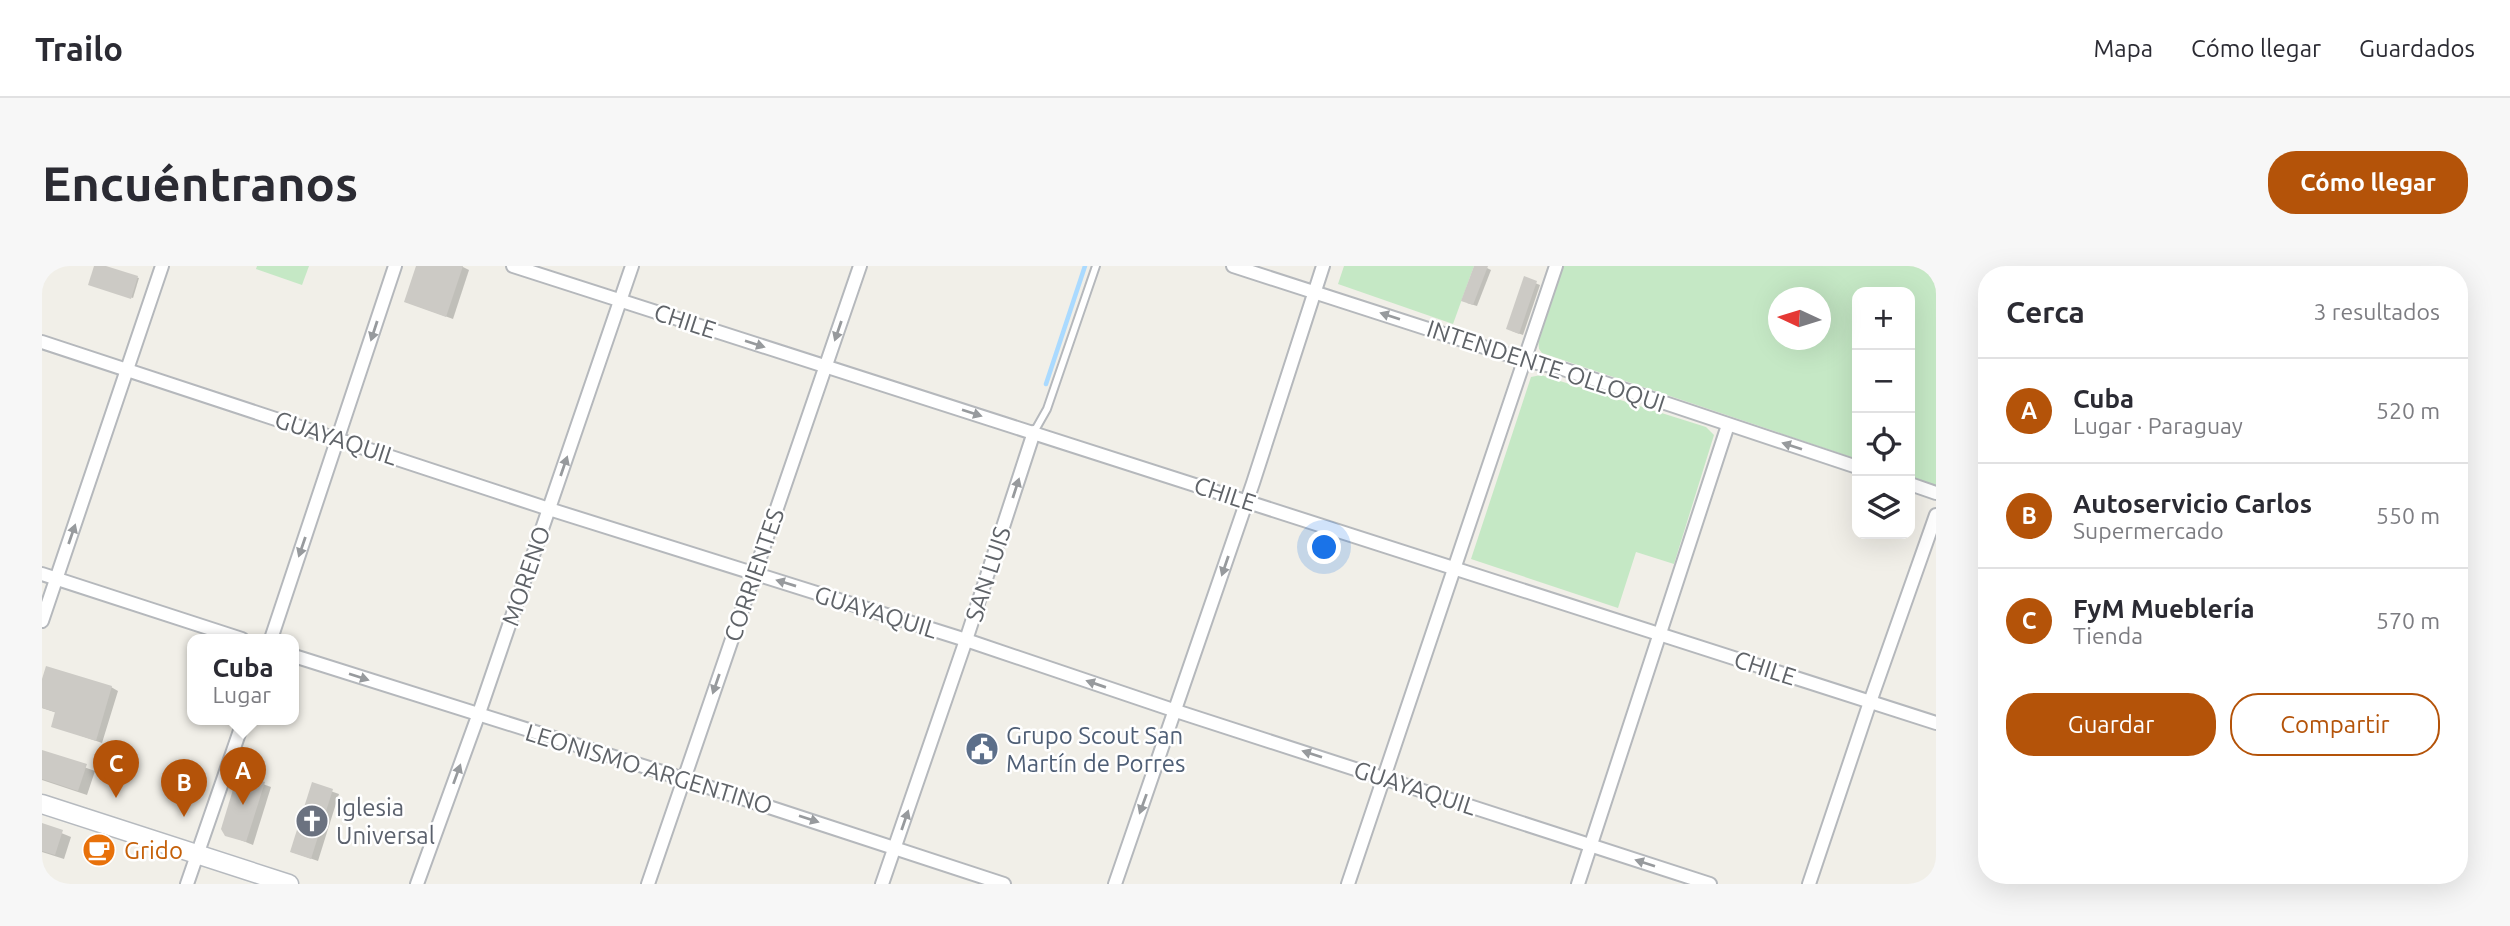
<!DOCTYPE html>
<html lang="es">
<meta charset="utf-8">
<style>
body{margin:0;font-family:Ubuntu,sans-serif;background:#f7f7f7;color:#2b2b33}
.controls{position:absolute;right:21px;top:21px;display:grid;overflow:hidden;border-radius:14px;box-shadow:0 7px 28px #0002}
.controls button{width:63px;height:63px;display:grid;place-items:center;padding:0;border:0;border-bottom:2px solid #e1e1e2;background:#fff;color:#2b2b33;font:35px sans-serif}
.compass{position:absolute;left:1726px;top:21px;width:63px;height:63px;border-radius:50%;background:#fff;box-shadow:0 7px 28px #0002;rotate:274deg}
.you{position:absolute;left:1283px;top:282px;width:24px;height:24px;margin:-18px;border:5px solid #fff;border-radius:50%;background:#1a73e8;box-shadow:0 0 0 10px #1a73e833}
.badge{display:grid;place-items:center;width:46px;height:46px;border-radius:50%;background:#b45309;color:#fff;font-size:23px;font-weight:700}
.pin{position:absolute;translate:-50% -58px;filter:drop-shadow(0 2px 4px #0008)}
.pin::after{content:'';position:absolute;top:37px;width:24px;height:21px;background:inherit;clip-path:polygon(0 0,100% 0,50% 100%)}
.popup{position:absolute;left:145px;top:368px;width:112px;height:91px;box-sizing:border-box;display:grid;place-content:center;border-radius:14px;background:#fff;filter:drop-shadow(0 2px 5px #0005);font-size:23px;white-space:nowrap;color:#7c7c81}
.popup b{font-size:26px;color:#2b2b33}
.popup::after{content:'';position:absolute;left:50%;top:100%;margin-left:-14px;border:14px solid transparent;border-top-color:#fff}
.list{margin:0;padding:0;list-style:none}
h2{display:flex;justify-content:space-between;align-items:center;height:91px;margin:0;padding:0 28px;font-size:30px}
h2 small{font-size:23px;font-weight:400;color:#7c7c81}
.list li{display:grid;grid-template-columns:46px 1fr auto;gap:21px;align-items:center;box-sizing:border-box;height:105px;padding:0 28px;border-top:2px solid #e1e1e2}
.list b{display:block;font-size:26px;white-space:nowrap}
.list p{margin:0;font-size:23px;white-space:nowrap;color:#7c7c81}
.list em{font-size:23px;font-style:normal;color:#7c7c81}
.actions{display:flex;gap:14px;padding:21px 28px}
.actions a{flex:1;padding:16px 0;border:2px solid #b45309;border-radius:28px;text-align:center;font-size:24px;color:#b45309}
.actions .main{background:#b45309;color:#fff}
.icon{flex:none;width:38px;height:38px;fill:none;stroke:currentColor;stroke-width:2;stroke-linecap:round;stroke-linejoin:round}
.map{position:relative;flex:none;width:1894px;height:618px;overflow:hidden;border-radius:28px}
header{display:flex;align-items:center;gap:42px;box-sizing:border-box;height:98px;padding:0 35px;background:#fff;border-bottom:2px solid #e1e1e2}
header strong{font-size:33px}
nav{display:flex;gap:38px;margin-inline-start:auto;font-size:24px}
.intro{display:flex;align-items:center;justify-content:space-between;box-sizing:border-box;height:168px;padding:0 42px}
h1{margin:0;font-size:49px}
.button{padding:18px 32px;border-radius:28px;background:#b45309;color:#fff;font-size:24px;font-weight:700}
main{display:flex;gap:42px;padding:0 42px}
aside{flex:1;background:#fff;border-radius:28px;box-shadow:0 7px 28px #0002}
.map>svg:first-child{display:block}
</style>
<header>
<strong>Trailo</strong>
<nav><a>Mapa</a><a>Cómo llegar</a><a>Guardados</a></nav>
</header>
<div class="intro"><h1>Encuéntranos</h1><a class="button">Cómo llegar</a></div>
<main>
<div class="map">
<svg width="1894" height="618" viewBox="0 0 1894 618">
<rect width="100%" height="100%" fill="#f1efe8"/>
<g fill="#c5e8c5" fill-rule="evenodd">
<path d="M215,0H267L260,19L214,3Z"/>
<path d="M1302,0H1432L1411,58L1296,18Z"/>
<path d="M1521,0H1894V220L1868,211V26H1815V193L1500,87L1497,83L1496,72ZM1736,32H1778V74H1736Z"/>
<path d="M1499,109L1664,161L1672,169L1632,298L1594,286L1576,342L1429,293L1489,111Z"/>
</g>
<g fill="#0003">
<path d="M54,0L97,12L91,32L48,18Z"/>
<path d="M376,0H419L427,4L411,53L364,36Z"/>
<path d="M1434,0H1441L1449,4L1435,40L1425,37Z"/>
<path d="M1483,13L1498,19L1481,69L1470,65Z"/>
<path d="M0,419L69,421L76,425L60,477L11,460L15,447L0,442Z"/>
<path d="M0,486L53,505L45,529L0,514Z"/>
<path d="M197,509L229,521L211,579L184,568Z"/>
<path d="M271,519L297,528L276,595L250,586Z"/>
<path d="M0,559L29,571L22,593L0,586Z"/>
</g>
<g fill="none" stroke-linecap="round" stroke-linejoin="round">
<path stroke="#aadaff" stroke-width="4.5" d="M1004,118L1043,0"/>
</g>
<g fill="#cccac5">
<path d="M52,0H64L96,10L89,33L46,19Z"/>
<path d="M374,0H421L404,51L362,36Z"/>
<path d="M1432,0H1446L1431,39L1419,35Z"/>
<path d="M1482,10L1495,15L1477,68L1464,63Z"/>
<path d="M4,400L70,420L54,475L9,461L13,446L0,442V413Z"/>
<path d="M0,484L45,498L36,525L0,513Z"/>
<path d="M196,507L223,516L204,576L183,570L179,563Z"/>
<path d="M270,516L291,523L269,593L248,586Z"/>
<path d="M0,557L21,564L13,589L0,585Z"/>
</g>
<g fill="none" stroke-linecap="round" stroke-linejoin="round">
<defs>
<path id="service" d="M992,166L1005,143L1054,0"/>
<g id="minor">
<path d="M471,0L1894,457"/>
<path d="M1191,0L1482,94L1518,102L1815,201"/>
<path d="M0,76L507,243L924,374L1134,445L1668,618"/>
<path d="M1868,218L1894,227"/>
<path d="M0,308L200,373"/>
<path d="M0,355L120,0"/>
<path d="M229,373L353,0"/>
<path d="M252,390L620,506L962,618"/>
<path d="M145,618L202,453"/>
<path d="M375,618L436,450L590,0"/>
<path d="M606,618L818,0"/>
<path d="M840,618L924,374L992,166"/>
<path d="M1073,618L1211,217L1281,0"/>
<path d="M1306,618L1514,0"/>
<path d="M1536,618L1686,159"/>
<path d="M1767,618L1828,436L1894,249"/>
</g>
<path id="secondary" d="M0,538L247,618"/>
</defs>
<use href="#service" stroke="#b5b8bc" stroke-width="10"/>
<use href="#minor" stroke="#b5b8bc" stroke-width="16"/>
<use href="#secondary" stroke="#b6babf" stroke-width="21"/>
<use href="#service" stroke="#fff" stroke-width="6"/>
<use href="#minor" stroke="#fff" stroke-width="12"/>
<use href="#secondary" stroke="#fff" stroke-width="18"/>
</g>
<defs><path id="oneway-solid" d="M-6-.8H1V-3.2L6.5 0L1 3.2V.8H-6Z" transform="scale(1.75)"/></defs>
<g fill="#979a9d">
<use href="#oneway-solid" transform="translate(1348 50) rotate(-162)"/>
<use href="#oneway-solid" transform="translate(332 65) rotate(108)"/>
<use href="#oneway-solid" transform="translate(796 65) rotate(109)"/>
<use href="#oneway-solid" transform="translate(713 78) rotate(18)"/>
<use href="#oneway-solid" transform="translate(930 147) rotate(18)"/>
<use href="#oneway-solid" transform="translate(1750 180) rotate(-162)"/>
<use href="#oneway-solid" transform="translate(522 200) rotate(-71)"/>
<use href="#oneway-solid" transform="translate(974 222) rotate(-72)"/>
<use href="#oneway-solid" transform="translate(30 268) rotate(-71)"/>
<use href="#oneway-solid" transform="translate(260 281) rotate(109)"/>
<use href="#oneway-solid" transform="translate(1183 300) rotate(109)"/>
<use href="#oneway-solid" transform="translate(744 317) rotate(-163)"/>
<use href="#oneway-solid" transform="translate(317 411) rotate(18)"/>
<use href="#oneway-solid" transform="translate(674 418) rotate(109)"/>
<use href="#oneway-solid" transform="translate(1054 418) rotate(-161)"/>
<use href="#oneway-solid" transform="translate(1270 488) rotate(-162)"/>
<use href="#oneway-solid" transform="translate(415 508) rotate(-70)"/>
<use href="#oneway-solid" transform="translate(1101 538) rotate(110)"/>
<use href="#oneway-solid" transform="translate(767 553) rotate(18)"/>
<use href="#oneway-solid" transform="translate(863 554) rotate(-71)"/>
<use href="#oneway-solid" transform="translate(1603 597) rotate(-162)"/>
</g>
<defs>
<symbol id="civic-disc" viewBox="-11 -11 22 22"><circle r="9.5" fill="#5c6f8a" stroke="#fff"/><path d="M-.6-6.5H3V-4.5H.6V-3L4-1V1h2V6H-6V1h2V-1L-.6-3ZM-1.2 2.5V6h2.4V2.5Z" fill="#fff"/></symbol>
<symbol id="church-disc" viewBox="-11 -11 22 22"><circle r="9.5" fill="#6b7280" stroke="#fff"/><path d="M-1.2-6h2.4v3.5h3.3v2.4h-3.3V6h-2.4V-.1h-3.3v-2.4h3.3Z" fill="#fff"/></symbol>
<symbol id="cafe-disc" viewBox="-11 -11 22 22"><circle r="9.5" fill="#e8710a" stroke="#fff"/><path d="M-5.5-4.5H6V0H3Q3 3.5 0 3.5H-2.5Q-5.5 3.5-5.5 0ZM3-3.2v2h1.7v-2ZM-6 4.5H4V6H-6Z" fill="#fff"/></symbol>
</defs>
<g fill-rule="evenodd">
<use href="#civic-disc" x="921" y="464" width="38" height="38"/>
<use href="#church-disc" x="251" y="536" width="38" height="38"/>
<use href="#cafe-disc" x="38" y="565" width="38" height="38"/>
</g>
<g text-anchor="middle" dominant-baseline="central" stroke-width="5" stroke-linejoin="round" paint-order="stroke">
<g font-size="24" fill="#5f6368" stroke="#fff">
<text transform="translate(643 55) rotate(18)">CHILE</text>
<text transform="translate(1504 100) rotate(18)">INTENDENTE OLLOQUI</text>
<text transform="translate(294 172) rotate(18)">GUAYAQUIL</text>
<text transform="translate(1183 228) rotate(18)">CHILE</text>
<text transform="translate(946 308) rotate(-72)">SAN LUIS</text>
<text transform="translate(712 309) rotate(-71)">CORRIENTES</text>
<text transform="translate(484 310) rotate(-71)">MORENO</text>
<text transform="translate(834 346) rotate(17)">GUAYAQUIL</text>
<text transform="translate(1723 402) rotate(18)">CHILE</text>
<text transform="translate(607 503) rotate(17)">LEONISMO ARGENTINO</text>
<text transform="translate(1373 522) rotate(18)">GUAYAQUIL</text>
</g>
<g font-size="24" fill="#4e5e75" stroke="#fff" text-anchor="start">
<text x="964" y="469">Grupo Scout San<tspan x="964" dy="28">Martín de Porres</tspan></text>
</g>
<g font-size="24" fill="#5b616d" stroke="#fff" text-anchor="start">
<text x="294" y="541">Iglesia<tspan x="294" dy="28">Universal</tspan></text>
</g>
<g font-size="24" fill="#c56008" stroke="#fff" text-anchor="start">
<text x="82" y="584">Grido</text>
</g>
</g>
</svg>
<div class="controls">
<button>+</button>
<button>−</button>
<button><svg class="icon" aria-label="locate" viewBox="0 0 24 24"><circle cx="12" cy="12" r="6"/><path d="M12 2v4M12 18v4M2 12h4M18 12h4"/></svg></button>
<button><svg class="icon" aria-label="layers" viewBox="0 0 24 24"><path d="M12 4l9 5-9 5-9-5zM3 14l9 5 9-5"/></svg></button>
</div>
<svg class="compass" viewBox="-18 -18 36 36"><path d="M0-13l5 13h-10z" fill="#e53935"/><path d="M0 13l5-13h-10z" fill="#7c7c81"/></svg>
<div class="you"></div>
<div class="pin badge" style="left:201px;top:539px">A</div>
<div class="popup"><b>Cuba</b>Lugar</div>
<div class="pin badge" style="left:142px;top:551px">B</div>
<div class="pin badge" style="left:74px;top:532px">C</div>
</div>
<aside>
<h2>Cerca<small>3 resultados</small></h2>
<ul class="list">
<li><span class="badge">A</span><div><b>Cuba</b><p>Lugar · Paraguay</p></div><em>520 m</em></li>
<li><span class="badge">B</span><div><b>Autoservicio Carlos</b><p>Supermercado</p></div><em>550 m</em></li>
<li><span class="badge">C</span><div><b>FyM Mueblería</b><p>Tienda</p></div><em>570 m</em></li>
</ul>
<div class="actions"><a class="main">Guardar</a><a>Compartir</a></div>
</aside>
</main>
